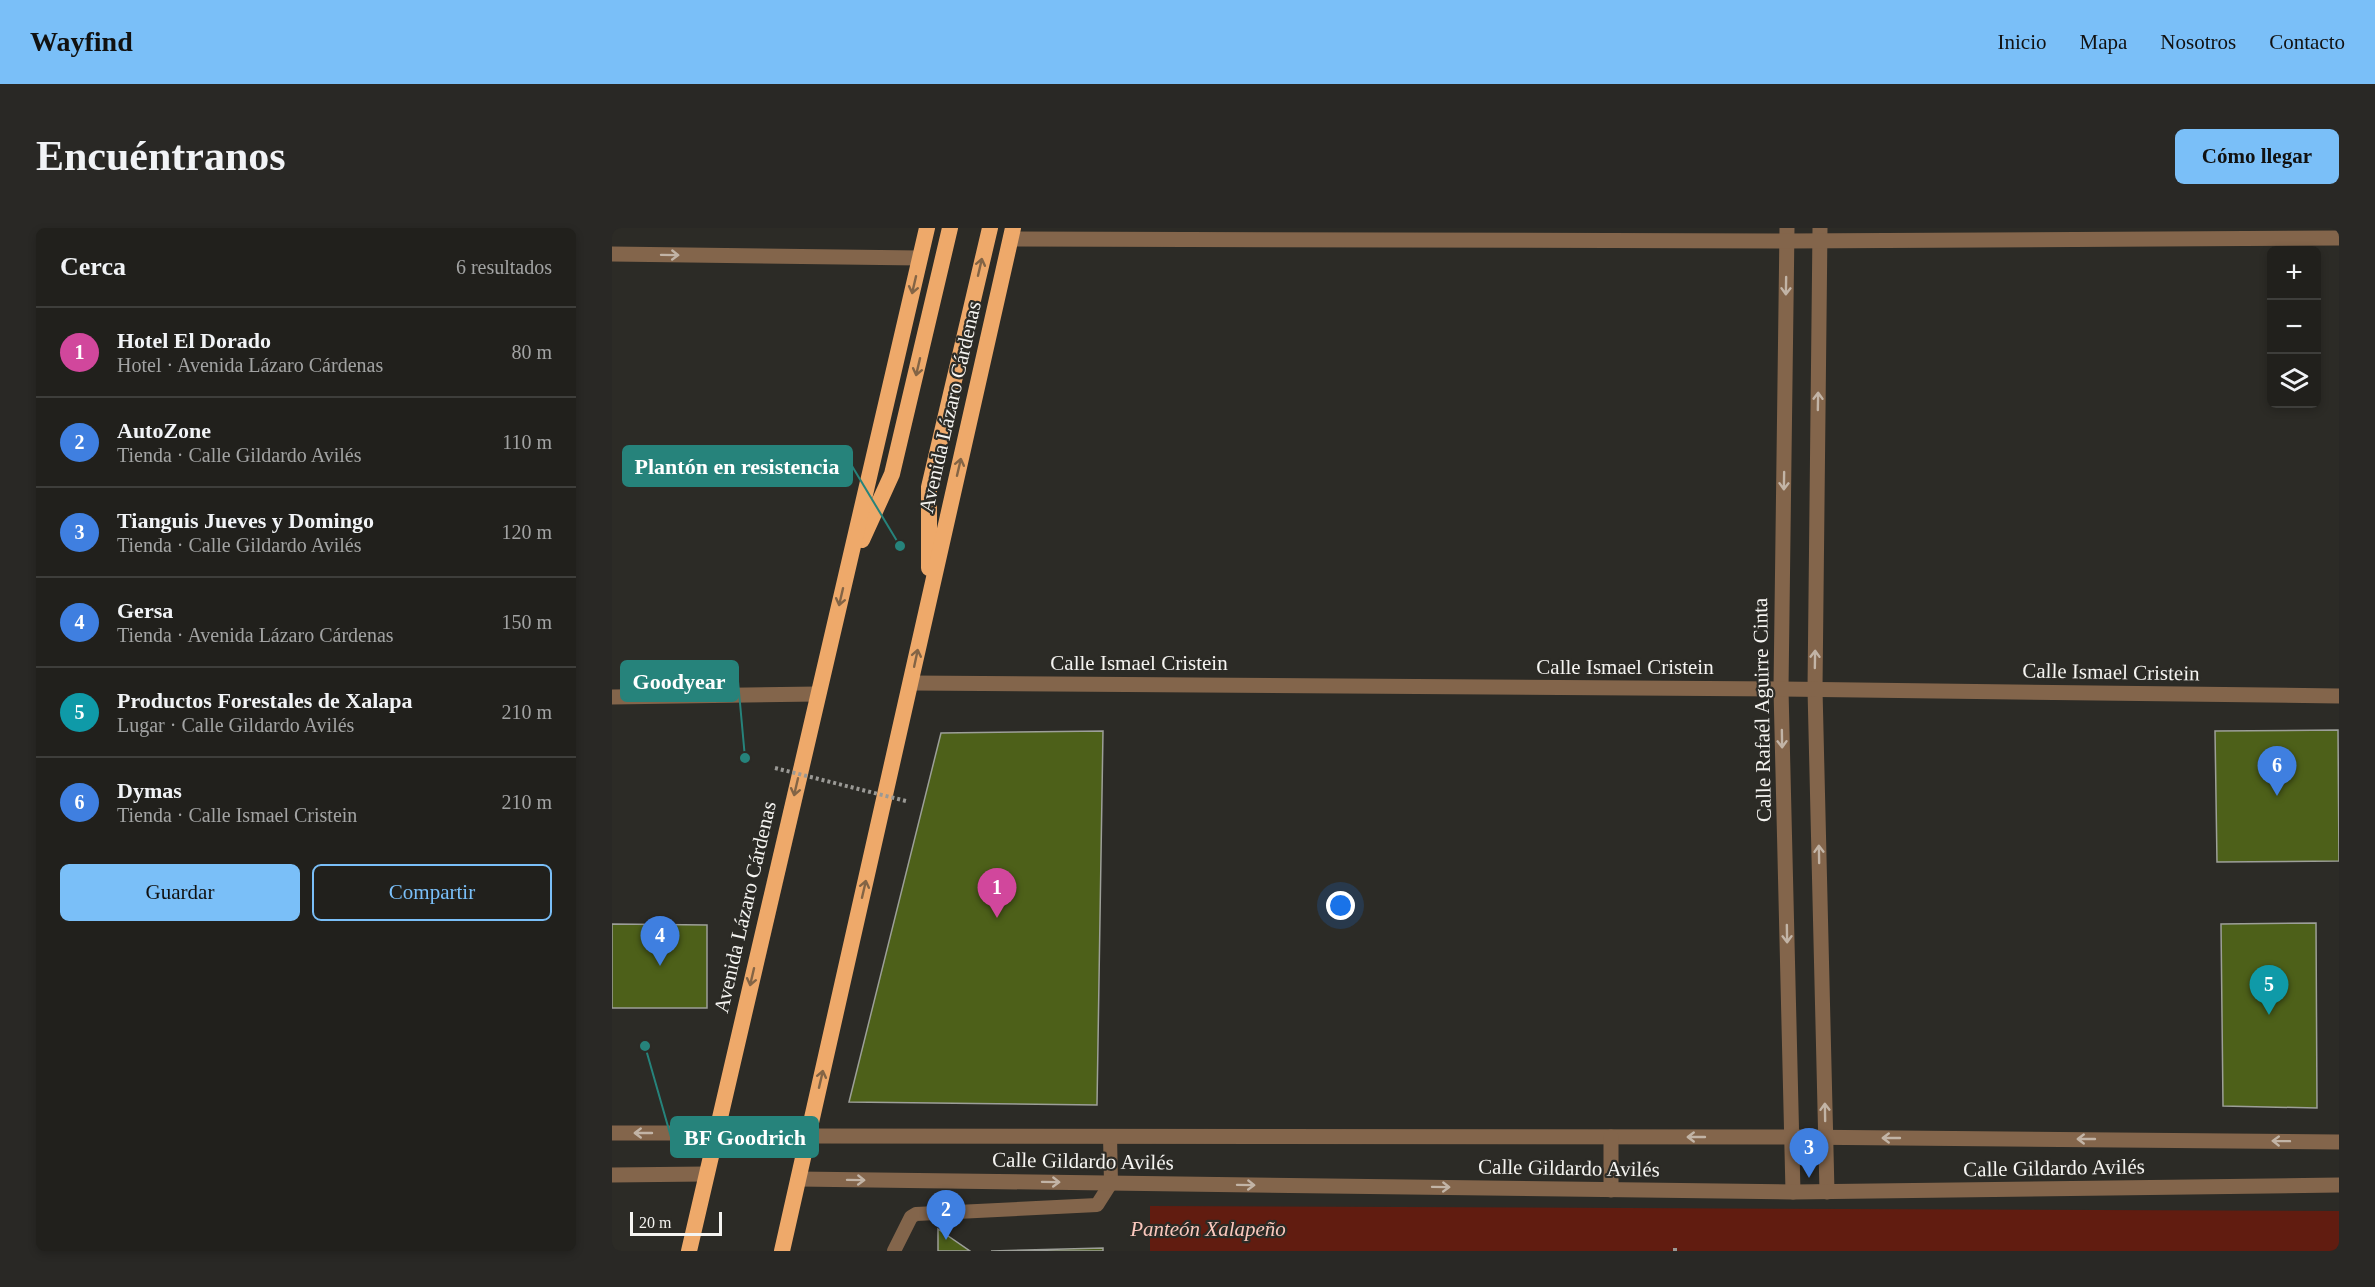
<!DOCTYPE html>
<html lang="es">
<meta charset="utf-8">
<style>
body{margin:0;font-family:Georgia,serif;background:#292825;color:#f1f3f6}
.controls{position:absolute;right:18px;top:18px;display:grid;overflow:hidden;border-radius:9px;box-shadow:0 3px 9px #0003}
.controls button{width:54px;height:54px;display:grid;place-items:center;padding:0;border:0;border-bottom:2px solid #3e3e3b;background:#21201c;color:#f1f3f6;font:30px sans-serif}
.scale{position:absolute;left:18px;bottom:15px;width:92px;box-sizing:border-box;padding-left:6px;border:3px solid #f5f4f1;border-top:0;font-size:16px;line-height:21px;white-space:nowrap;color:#f5f4f1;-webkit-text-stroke:4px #2c2b26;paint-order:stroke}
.you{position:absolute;left:729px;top:678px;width:21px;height:21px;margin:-15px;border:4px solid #fff;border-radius:50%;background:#1a73e8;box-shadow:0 0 0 9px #1a73e833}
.badge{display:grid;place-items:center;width:39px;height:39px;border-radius:50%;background:#7abff8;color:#fff;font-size:20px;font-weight:700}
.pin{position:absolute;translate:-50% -50px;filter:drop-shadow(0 2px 3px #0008)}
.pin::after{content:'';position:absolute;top:32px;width:21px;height:18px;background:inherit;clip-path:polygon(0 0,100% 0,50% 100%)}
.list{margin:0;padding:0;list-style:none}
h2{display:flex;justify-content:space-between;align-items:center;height:78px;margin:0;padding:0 24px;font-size:26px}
h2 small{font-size:20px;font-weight:400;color:#a2a3a3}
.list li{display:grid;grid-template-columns:39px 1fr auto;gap:18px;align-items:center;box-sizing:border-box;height:90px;padding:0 24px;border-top:2px solid #3e3e3b}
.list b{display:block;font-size:22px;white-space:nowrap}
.list p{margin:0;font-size:20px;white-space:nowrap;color:#a2a3a3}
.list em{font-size:20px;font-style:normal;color:#a2a3a3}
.actions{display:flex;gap:12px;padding:18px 24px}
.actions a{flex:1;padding:14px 0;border:2px solid #7abff8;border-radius:9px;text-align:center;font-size:21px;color:#7abff8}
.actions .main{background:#7abff8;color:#111}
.icon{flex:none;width:33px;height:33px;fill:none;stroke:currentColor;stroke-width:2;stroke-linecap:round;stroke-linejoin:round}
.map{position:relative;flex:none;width:1727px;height:1023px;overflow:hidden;border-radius:9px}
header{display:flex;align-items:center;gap:36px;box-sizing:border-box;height:84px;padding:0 30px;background:#7abff8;color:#111}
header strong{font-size:28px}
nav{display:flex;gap:33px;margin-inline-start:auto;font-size:21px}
.intro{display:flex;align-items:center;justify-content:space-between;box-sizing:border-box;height:144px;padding:0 36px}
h1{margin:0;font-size:42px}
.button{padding:15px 27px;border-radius:9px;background:#7abff8;color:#111;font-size:21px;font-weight:700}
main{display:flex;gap:36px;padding:0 36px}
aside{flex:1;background:#21201c;border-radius:9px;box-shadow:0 3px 9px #0003}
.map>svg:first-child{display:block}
</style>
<header>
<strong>Wayfind</strong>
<nav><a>Inicio</a><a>Mapa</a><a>Nosotros</a><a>Contacto</a></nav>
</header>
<div class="intro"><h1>Encuéntranos</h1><a class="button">Cómo llegar</a></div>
<main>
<aside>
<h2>Cerca<small>6 resultados</small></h2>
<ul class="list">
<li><span class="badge" style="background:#d1479c">1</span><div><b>Hotel El Dorado</b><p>Hotel · Avenida Lázaro Cárdenas</p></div><em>80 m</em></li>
<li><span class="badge" style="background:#3f7fe0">2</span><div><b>AutoZone</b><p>Tienda · Calle Gildardo Avilés</p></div><em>110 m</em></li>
<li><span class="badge" style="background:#3f7fe0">3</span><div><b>Tianguis Jueves y Domingo</b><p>Tienda · Calle Gildardo Avilés</p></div><em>120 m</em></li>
<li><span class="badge" style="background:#3f7fe0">4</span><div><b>Gersa</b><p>Tienda · Avenida Lázaro Cárdenas</p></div><em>150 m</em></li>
<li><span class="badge" style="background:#0f9aa8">5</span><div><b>Productos Forestales de Xalapa</b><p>Lugar · Calle Gildardo Avilés</p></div><em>210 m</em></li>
<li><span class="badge" style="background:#3f7fe0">6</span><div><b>Dymas</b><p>Tienda · Calle Ismael Cristein</p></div><em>210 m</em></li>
</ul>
<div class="actions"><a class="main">Guardar</a><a>Compartir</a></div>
</aside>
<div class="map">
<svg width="1727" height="1023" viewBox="0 0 1727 1023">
<rect width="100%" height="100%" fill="#2c2b26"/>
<path fill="#611c10" d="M538,978L1727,983V1023H538Z"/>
<g fill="#4d6019" stroke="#9d9f99" stroke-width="1.5">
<path d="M1726,502L1727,633L1605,634L1603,503Z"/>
<path d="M491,503L485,877L237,874L329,505Z"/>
<path d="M1704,695L1705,880L1611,878L1609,696Z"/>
<path d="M0,696L95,697V780H0Z"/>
<path d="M326,1001L358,1023H326Z"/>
<path d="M491,1020V1023H379Z"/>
</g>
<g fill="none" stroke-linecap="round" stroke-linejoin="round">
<path stroke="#9a9995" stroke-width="4" stroke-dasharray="3 3" stroke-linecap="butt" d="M1063,1020V1023"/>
<path stroke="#83654b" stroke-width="14" d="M282,1023L299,989L304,986L485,977L499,955L498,908"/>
<g stroke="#83654b" stroke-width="15">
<path d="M1175,0L1169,461L1181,964"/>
<path d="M1208,0L1203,461L1215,964"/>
<path d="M399,11L1175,13L1727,10"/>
<path d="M0,26L308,30"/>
<path d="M299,455L1169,461L1727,468"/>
<path d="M0,469L206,466"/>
<path d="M0,905H104"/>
<path d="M196,908L1180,909L1727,914"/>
<path d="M999,909V962"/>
<path d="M0,947L94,946"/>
<path d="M186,951L1181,964L1727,957"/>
</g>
<g stroke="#eea96a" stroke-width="16">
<path d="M250,312L280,246L338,0"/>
<path d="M317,340V259L378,0"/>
<path d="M77,1023L315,0"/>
<path d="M170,1023L401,0"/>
</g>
<path stroke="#9a9995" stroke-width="4" stroke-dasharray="3 3" stroke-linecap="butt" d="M163,540L294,573"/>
</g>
<defs><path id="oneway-shaft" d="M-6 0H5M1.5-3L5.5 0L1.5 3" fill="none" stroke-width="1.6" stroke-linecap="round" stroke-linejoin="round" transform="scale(1.5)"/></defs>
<g stroke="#c2b4a6">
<use href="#oneway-shaft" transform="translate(58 27) rotate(1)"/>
<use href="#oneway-shaft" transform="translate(1174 58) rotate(91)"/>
<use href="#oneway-shaft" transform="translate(1206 173) rotate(-89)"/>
<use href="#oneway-shaft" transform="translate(1172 253) rotate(91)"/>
<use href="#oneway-shaft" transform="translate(1203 431) rotate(-89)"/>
<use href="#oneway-shaft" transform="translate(1170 511) rotate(89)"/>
<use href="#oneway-shaft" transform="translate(1207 626) rotate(-91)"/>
<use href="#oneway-shaft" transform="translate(1175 706) rotate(89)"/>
<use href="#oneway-shaft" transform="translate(1213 884) rotate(-91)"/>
<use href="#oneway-shaft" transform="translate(31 905) rotate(-180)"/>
<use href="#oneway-shaft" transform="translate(1084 909) rotate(180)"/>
<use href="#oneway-shaft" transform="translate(1279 910) rotate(-180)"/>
<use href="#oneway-shaft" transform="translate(1474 911) rotate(-180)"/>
<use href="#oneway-shaft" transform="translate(1669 913) rotate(-179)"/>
<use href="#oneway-shaft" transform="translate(244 952) rotate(1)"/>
<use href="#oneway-shaft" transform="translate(439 954) rotate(1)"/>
<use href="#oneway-shaft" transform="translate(634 957) rotate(1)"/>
<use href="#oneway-shaft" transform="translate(829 959) rotate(1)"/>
</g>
<g stroke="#836445">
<use href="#oneway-shaft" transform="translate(368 39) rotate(-77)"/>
<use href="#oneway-shaft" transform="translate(302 57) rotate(103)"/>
<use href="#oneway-shaft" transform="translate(306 139) rotate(103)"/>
<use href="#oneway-shaft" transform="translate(347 239) rotate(-77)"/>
<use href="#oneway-shaft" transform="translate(229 369) rotate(103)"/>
<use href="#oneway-shaft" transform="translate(304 430) rotate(-78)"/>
<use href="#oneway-shaft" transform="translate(184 559) rotate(103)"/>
<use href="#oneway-shaft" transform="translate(252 661) rotate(-77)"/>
<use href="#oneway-shaft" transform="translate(140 749) rotate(103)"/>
<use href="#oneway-shaft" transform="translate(209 851) rotate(-77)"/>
</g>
<g text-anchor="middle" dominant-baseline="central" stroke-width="4.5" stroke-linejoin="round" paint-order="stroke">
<g font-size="21" fill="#f5f4f1" stroke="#2c2b26">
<text transform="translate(338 179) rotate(-77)">Avenida Lázaro Cárdenas</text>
<text x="527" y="435">Calle Ismael Cristein</text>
<text x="1013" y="439">Calle Ismael Cristein</text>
<text transform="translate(1499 444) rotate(1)">Calle Ismael Cristein</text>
<text transform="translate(1150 482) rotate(-91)">Calle Rafaél Aguirre Cinta</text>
<text transform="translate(133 679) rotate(-77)">Avenida Lázaro Cárdenas</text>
<text transform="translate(471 933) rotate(1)">Calle Gildardo Avilés</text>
<text transform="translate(957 940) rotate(1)">Calle Gildardo Avilés</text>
<text transform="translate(1442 940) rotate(-1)">Calle Gildardo Avilés</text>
</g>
<g font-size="21" font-style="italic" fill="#fbc8bd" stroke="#2c2b26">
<text x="596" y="1001">Panteón Xalapeño</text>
</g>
</g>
<path fill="none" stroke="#26837b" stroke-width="2" d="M288 318L240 238M133 530L126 453M33 818L59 909"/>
<g fill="#26837b" stroke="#2c2b26" stroke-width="2">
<circle cx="288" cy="318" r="6"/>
<circle cx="133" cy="530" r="6"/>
<circle cx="33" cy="818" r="6"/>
</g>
<g fill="#26837b" stroke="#26837b" stroke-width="2">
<rect x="11" y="218" width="229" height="40" rx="6"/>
<rect x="9" y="433" width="117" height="40" rx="6"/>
<rect x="59" y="889" width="147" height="40" rx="6"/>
</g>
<g font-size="22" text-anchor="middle" font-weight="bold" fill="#fff">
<text x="125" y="246">Plantón en resistencia</text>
<text x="67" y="461">Goodyear</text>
<text x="133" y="917">BF Goodrich</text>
</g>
</svg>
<div class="controls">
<button>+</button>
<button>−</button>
<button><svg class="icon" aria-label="layers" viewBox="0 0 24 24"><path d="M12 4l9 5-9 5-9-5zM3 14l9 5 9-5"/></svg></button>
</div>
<div class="scale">20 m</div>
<div class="you"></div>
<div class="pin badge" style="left:385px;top:690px;background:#d1479c">1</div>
<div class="pin badge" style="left:334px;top:1012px;background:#3f7fe0">2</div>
<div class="pin badge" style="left:1197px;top:950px;background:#3f7fe0">3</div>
<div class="pin badge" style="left:48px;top:738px;background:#3f7fe0">4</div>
<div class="pin badge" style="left:1657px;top:787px;background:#0f9aa8">5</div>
<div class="pin badge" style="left:1665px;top:568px;background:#3f7fe0">6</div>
</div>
</main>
